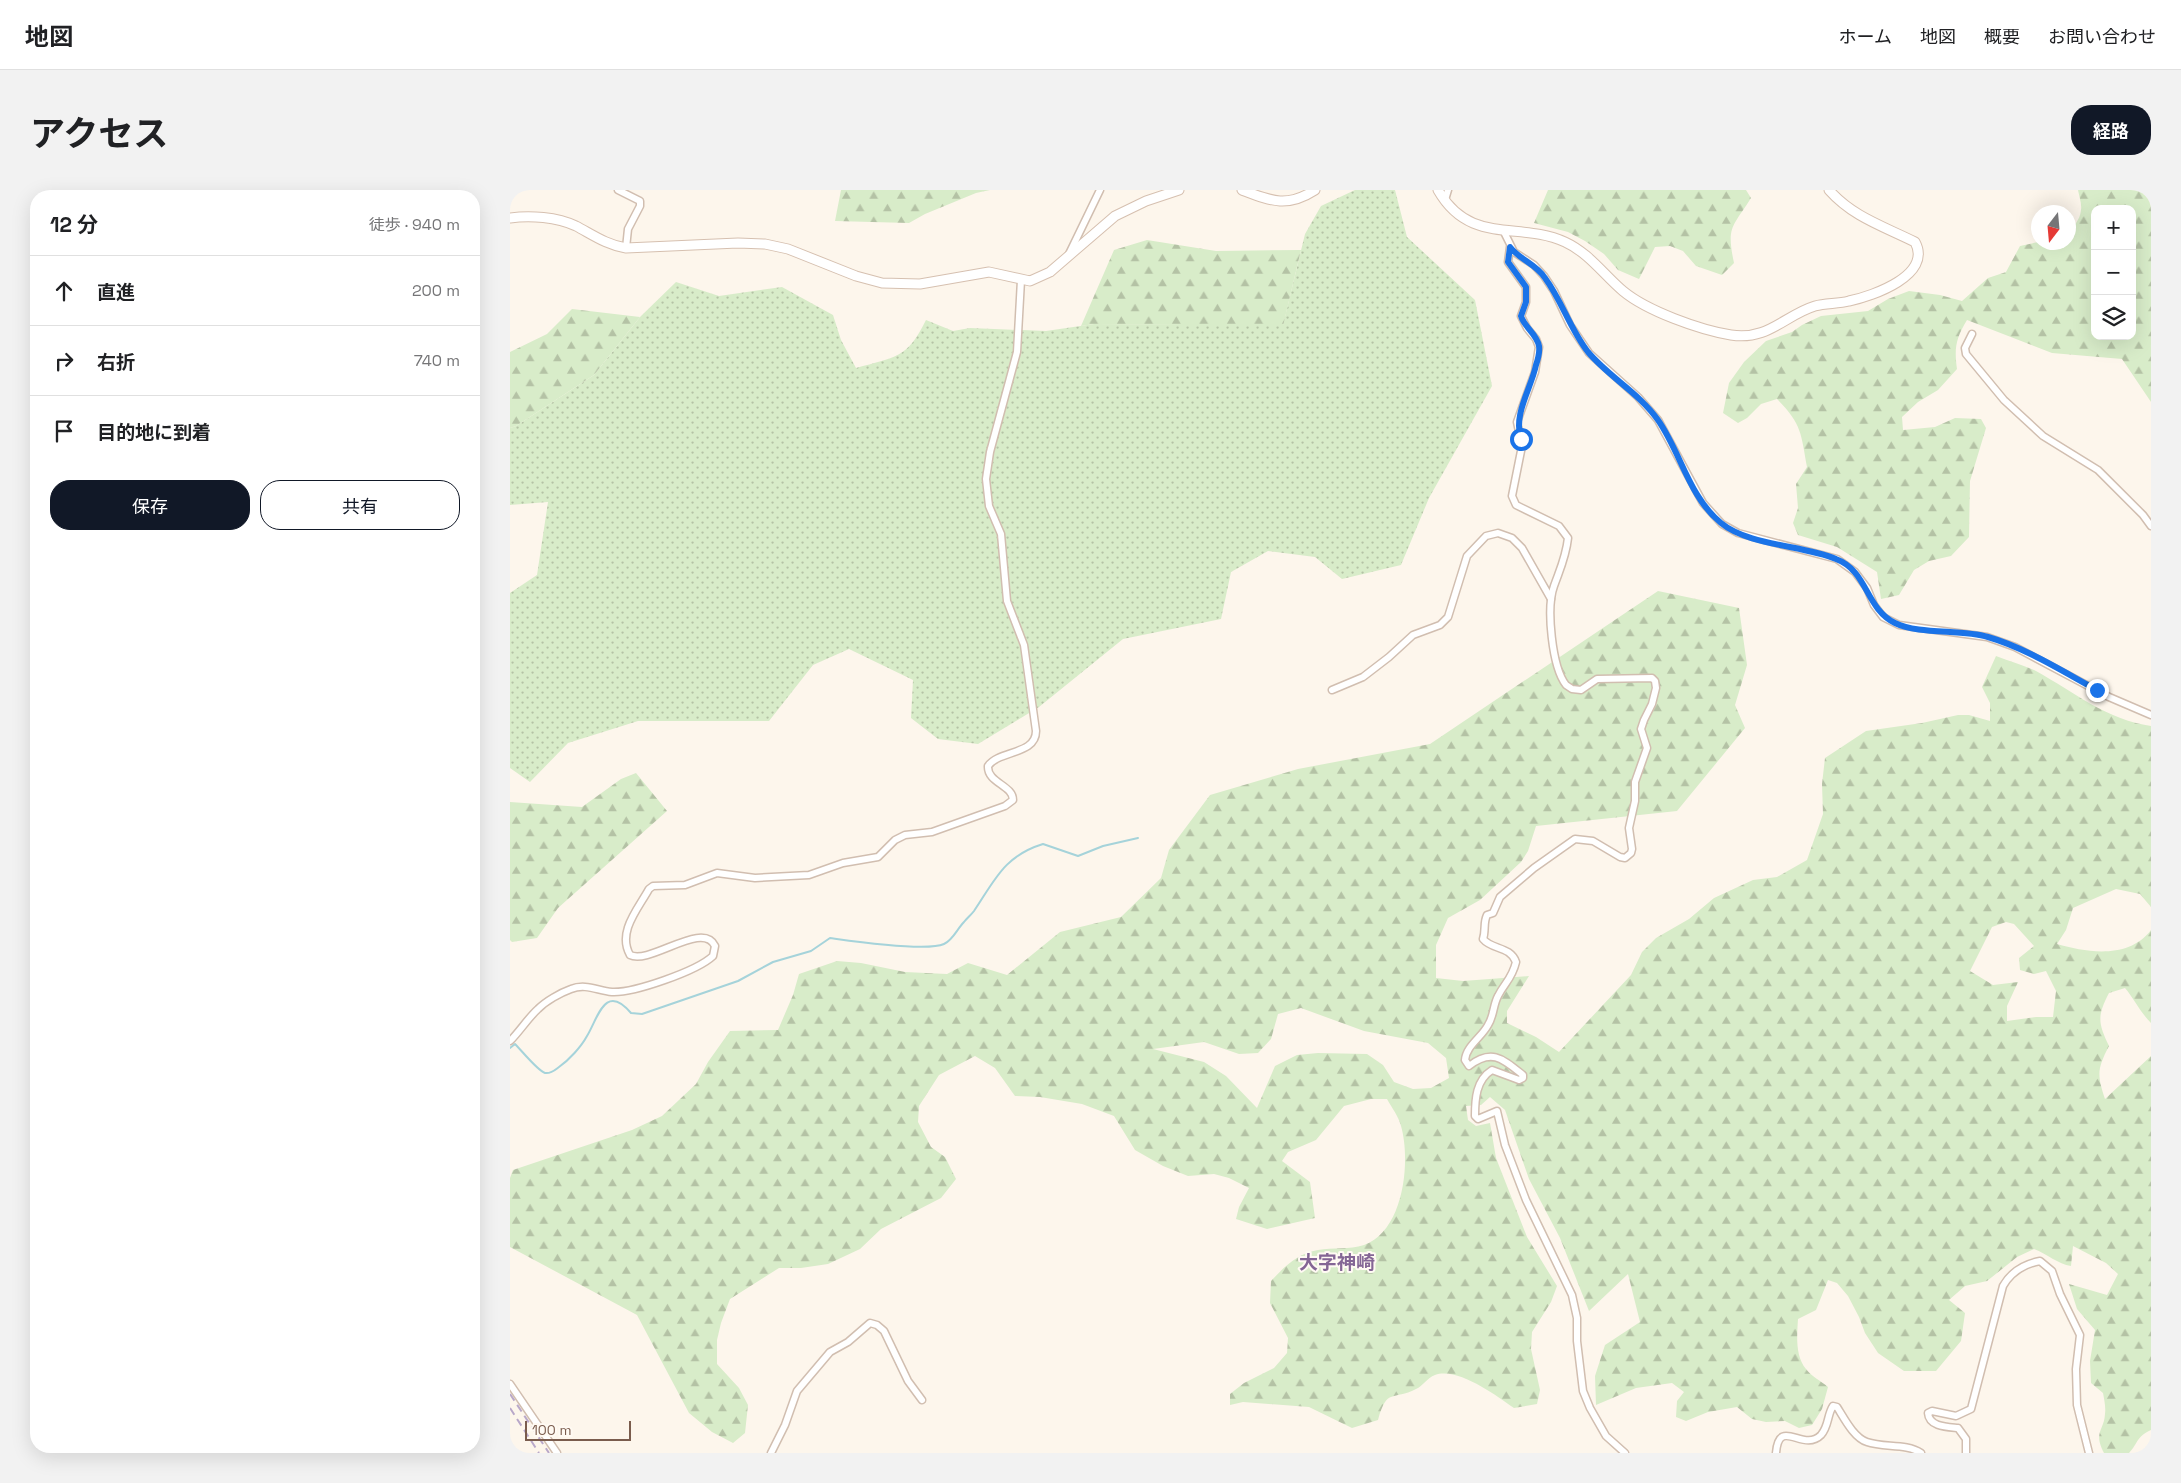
<!DOCTYPE html>
<html lang="ja">
<meta charset="utf-8">
<style>
body{margin:0;font-family:"Space Grotesk","Noto Sans JP",sans-serif;background:#f2f2f2;color:#202124}
.controls{position:absolute;right:15px;top:15px;display:grid;overflow:hidden;border-radius:10px;box-shadow:0 5px 20px #0002}
.controls button{width:45px;height:45px;display:grid;place-items:center;padding:0;border:0;border-bottom:1px solid #e0e0e0;background:#fff;color:#202124;font:25px sans-serif}
.compass{position:absolute;left:1521px;top:15px;width:45px;height:45px;border-radius:50%;background:#fff;box-shadow:0 5px 20px #0002;rotate:196deg}
.scale{position:absolute;left:15px;bottom:12px;width:106px;box-sizing:border-box;padding-left:5px;border:2px solid #7a5c4d;border-top:0;font-size:14px;line-height:18px;white-space:nowrap;color:#7a5c4d;-webkit-text-stroke:4px #fffaf3;paint-order:stroke}
.stop{position:absolute;width:15px;height:15px;margin:-11px;border:4px solid #1a73e8;border-radius:50%;background:#fff}
.stop.end{background:#1a73e8;border-color:#fff;box-shadow:0 1px 5px #0008}
.list{margin:0;padding:0;list-style:none}
h2{display:flex;justify-content:space-between;align-items:center;height:65px;margin:0;padding:0 20px;font-size:21px}
h2 small{font-size:16px;font-weight:400;color:#757577}
.list li{display:grid;grid-template-columns:32px 1fr auto;gap:15px;align-items:center;box-sizing:border-box;height:70px;padding:0 20px;border-top:1px solid #e0e0e0}
.list b{display:block;font-size:19px;white-space:nowrap}
.list em{font-size:16px;font-style:normal;color:#757577}
.actions{display:flex;gap:10px;padding:15px 20px}
.actions a{flex:1;padding:11px 0;border:1px solid #111827;border-radius:20px;text-align:center;font-size:18px;color:#111827}
.actions .main{background:#111827;color:#fff}
.icon{flex:none;width:28px;height:28px;fill:none;stroke:currentColor;stroke-width:2;stroke-linecap:round;stroke-linejoin:round}
.map{position:relative;flex:none;width:1641px;height:1263px;overflow:hidden;border-radius:20px}
header{display:flex;align-items:center;gap:30px;box-sizing:border-box;height:70px;padding:0 25px;background:#fff;border-bottom:1px solid #e0e0e0}
header strong{font-size:24px}
nav{display:flex;gap:28px;margin-inline-start:auto;font-size:18px}
.intro{display:flex;align-items:center;justify-content:space-between;box-sizing:border-box;height:120px;padding:0 30px}
h1{margin:0;font-size:35px}
.button{padding:12px 22px;border-radius:20px;background:#111827;color:#fff;font-size:18px;font-weight:700}
main{display:flex;gap:30px;padding:0 30px}
aside{flex:1;background:#fff;border-radius:20px;box-shadow:0 5px 20px #0002}
.map>svg:first-child{display:block}
</style>
<header>
<strong>地図</strong>
<nav><a>ホーム</a><a>地図</a><a>概要</a><a>お問い合わせ</a></nav>
</header>
<div class="intro"><h1>アクセス</h1><a class="button">経路</a></div>
<main>
<aside>
<h2>12 分<small>徒歩 · 940 m</small></h2>
<ul class="list">
<li><svg class="icon" aria-label="ahead" viewBox="0 0 24 24"><path d="M12 20V5M6 11l6-6 6 6"/></svg><div><b>直進</b></div><em>200 m</em></li>
<li><svg class="icon" aria-label="right" viewBox="0 0 24 24"><path d="M7 20v-9h11M14 6l5 5-5 5"/></svg><div><b>右折</b></div><em>740 m</em></li>
<li><svg class="icon" aria-label="arrive" viewBox="0 0 24 24"><path d="M6 21V4h12l-3 4 3 4H6"/></svg><div><b>目的地に到着</b></div></li>
</ul>
<div class="actions"><a class="main">保存</a><a>共有</a></div>
</aside>
<div class="map">
<svg width="1641" height="1263" viewBox="0 0 1641 1263">
<defs>
<pattern id="grass-dots" width="8" height="8" patternUnits="userSpaceOnUse" patternTransform="scale(1.25)"><rect width="8" height="8" fill="#d8ecc9"/><path d="M2 2h.1M6 6h.1" fill="none" stroke="#b4c2a5" stroke-width="1.8" stroke-linecap="round"/></pattern>
<pattern id="forest-firs" width="22" height="20" patternUnits="userSpaceOnUse" patternTransform="scale(1.25)"><rect width="22" height="20" fill="#d8ecc9"/><path d="M5 1l3.5 6h-7zM16 11l3.5 6h-7z" fill="#b4c2a5"/></pattern>
</defs>
<rect width="100%" height="100%" fill="#fdf6ec"/>
<path fill="url(#grass-dots)" d="M845,0H885L897,47L965,110L982,196L919,308L891,375L832,389L805,367L758,361L721,382L711,429L613,449L529,517L468,554L428,549L401,528L403,490L339,459L303,475L259,531H128L58,553L20,592L0,578V403L27,385L38,312L0,315V238L6,236L84,185L130,127L166,92L209,106L272,97L323,125L331,150L346,178C385,167 397,169 416,130L443,141L460,138L536,141L584,134L773,135L795,44L811,16Z"/>
<g fill="url(#forest-firs)" fill-rule="evenodd">
<path d="M331,0H480L466,3L415,24L399,33L325,31Z"/>
<path d="M1038,0H1236L1241,8C1223,37 1216,36 1224,73L1212,85L1186,76L1173,61L1160,56L1145,57L1129,89L1108,80L1094,64L1075,51L1058,42L1024,33Z"/>
<path d="M1568,0H1641V212L1612,169L1542,163L1457,130C1446,148 1444,158 1447,179L1428,200L1408,212L1392,227L1393,240L1425,237L1445,228L1471,229L1476,238L1460,291L1459,347L1441,366L1419,371L1404,380L1389,405L1371,409L1367,382L1327,357L1288,345L1283,333L1288,318L1286,294L1297,277C1291,244 1292,234 1267,209L1251,214L1237,228L1228,233L1213,223L1219,193L1234,172L1256,151L1282,142L1292,135L1311,126L1358,121L1378,109L1399,101L1430,105L1452,111L1478,88L1496,82L1510,56L1528,52H1558C1558,39 1570,33 1571,20C1572,14 1569,6 1568,0ZM1585,19H1622V146H1585Z"/>
<path d="M637,50L706,61L791,60L773,136L584,134L571,136L604,60Z"/>
<path d="M62,119L130,127L84,185L6,236L0,238V162L37,144Z"/>
<path d="M1148,401L1229,418L1237,475L1225,515L1235,538L1167,621L1026,636L1018,661L1011,672L970,710L938,728L926,755V788L953,791L1019,786L997,821V833L1026,847L1049,862L1121,785L1132,762L1146,748L1179,729L1204,708L1243,690L1267,687L1297,670L1313,624L1312,594L1315,568L1356,541L1412,533L1448,525H1459L1480,531V513L1472,497L1486,466C1499,471 1513,475 1526,481C1564,502 1597,530 1641,536V717L1630,704L1606,699L1563,718L1556,740L1547,754C1578,763 1619,769 1641,740V833C1630,822 1625,810 1615,798L1599,803C1587,826 1588,833 1599,856C1587,879 1587,885 1595,909L1641,866V1240C1626,1247 1629,1252 1619,1263H1594C1583,1242 1594,1241 1595,1224C1596,1217 1594,1209 1593,1203L1581,1193L1580,1171L1585,1140L1567,1119L1559,1094L1597,1105L1608,1084L1596,1073L1563,1056L1561,1076C1548,1074 1537,1064 1524,1059L1507,1067L1477,1091L1455,1096L1439,1110L1455,1123L1451,1151L1426,1181H1394L1368,1163L1355,1143L1349,1127L1338,1106L1327,1093L1318,1090L1306,1120L1288,1129C1287,1145 1285,1166 1296,1179C1301,1186 1311,1191 1318,1197L1312,1219L1302,1235L1289,1238L1275,1231L1256,1232L1242,1229L1227,1217L1198,1222L1176,1231L1166,1227L1167,1211L1174,1202L1162,1193L1126,1198L1086,1215L1085,1186L1095,1155L1130,1132L1118,1084L1079,1121L1050,1048L1019,989L995,920L980,907L971,915L956,916L958,930L966,936L980,933L986,968L1017,1047L1047,1096L1041,1112L1022,1142L1021,1159L1030,1200L1027,1214L1004,1218C985,1205 948,1177 925,1185C917,1188 913,1196 906,1199C883,1211 877,1197 868,1230L842,1238L799,1217L733,1212L720,1215V1204L734,1193L764,1178L777,1163L778,1148L760,1113L761,1091C774,1077 788,1063 808,1060C823,1057 839,1060 854,1055C894,1041 901,971 891,936C889,927 882,918 877,909H861L834,916L806,950L778,962L772,971L800,992L805,1028L757,1039L726,1029L729,1017L739,998L719,988L704,984L678,986L653,976L625,960L604,926L572,914L530,907L505,906L485,878L465,866L429,885L409,916L408,932L421,957L435,967L446,989L431,1008L371,1039L350,1059L318,1074L291,1078H269L220,1109L211,1133L207,1150V1174L229,1198L238,1215L235,1243L223,1253L202,1242L179,1223L127,1125L0,1057V988L3,980L122,940L152,926L186,894L198,872L220,841L268,840L283,805L289,784L327,771L351,773L395,782L437,784L458,773L497,785L550,742L611,727L651,688L659,660L700,605L788,579L920,554ZM1496,732L1504,734L1524,756L1509,768L1510,780L1524,784L1536,781L1546,801L1543,827H1526L1497,831V816L1508,792L1483,795L1460,781L1482,737ZM791,818L854,841L918,853L936,868L939,888L921,898L903,899L884,892L873,875L857,864L808,863L787,865L765,876L747,918L716,886L694,872L643,859L694,852L729,864L748,863L761,849L768,824Z"/>
<path d="M126,583L157,621L48,718L27,748L2,752L0,750V612L72,617L111,589Z"/>
</g>
<g fill="none" stroke-linecap="round" stroke-linejoin="round">
<path stroke="#a5d3da" stroke-width="2" d="M0,858L5,854C11,860 28,881 35,883C41,884 45,880 49,877C59,870 71,857 77,846C88,828 95,792 121,823L132,824L228,791L263,772L301,761L320,748C342,751 416,762 434,754C443,750 447,739 454,732C457,728 461,725 464,721C485,690 494,666 533,654L568,666L593,656L628,648"/>
<defs>
<g id="street">
<path d="M108,0L130,11V16L118,39L116,58"/>
<path d="M935,10L938,0"/>
<path d="M994,42L1004,62L1024,75L1034,86L1044,101L1060,135L1079,163L1128,207L1148,230L1193,313L1212,334L1228,343L1327,369L1345,382L1357,398L1364,415L1373,427L1389,435L1477,447L1505,457L1599,507L1641,525"/>
<path d="M1000,57L998,72L1016,97V112L1011,126L1017,138L1026,149L1029,157L1025,182L1007,232L1012,256L1002,306L1006,315L1049,336L1058,348C1056,367 1050,379 1044,396C1036,418 1042,477 1056,495L1062,499L1071,500L1087,489L1142,488L1145,491L1146,498L1142,514L1134,530L1131,539L1137,558L1125,592V611L1119,638L1122,659L1121,663L1115,668L1110,667L1083,651L1065,649L1024,678L990,707L983,723L977,725C973,733 976,740 973,749C982,760 1000,756 1006,772C1002,789 995,792 988,806C983,815 984,826 978,835C972,847 956,856 955,870L959,876C982,858 993,869 1013,885V888L1009,890L982,880C966,890 965,909 965,926L968,929L987,921L995,955L1016,1010L1062,1105L1067,1128V1151L1073,1201L1080,1218L1096,1246L1115,1263"/>
<path d="M559,64L590,0"/>
<path d="M1462,144L1455,158L1456,164L1494,210L1533,246L1588,280L1633,325L1641,336"/>
<path d="M822,500L853,487L879,467L903,445L930,435L938,427L957,366L976,346L988,343L1002,348L1012,358L1041,409"/>
<path d="M0,851C10,841 18,828 28,819C36,811 50,803 61,799C76,793 88,801 102,802C124,803 187,781 203,766L205,756C193,730 140,775 120,765C107,742 128,719 139,699L143,696L175,695L207,683L245,688L299,685L333,673L368,667L385,650L395,645L422,642L495,616L503,610C503,595 477,593 478,576C489,560 526,565 526,541L514,455L497,411L491,344L479,316L476,289L480,262L507,162L511,90"/>
<path d="M0,1194L47,1263"/>
<path d="M261,1263L275,1235L287,1201L320,1162L338,1152L360,1133L367,1135L374,1141L398,1191L412,1210"/>
<path d="M1266,1263C1269,1226 1293,1263 1311,1245C1319,1236 1317,1225 1323,1216L1327,1217C1334,1228 1344,1248 1357,1252C1374,1258 1396,1253 1411,1263"/>
<path d="M1456,1263V1249L1448,1238C1437,1237 1419,1237 1418,1223L1422,1221L1446,1226L1461,1219L1493,1096C1501,1082 1514,1074 1530,1071L1542,1081L1550,1104L1570,1145L1566,1179L1567,1215L1579,1263"/>
</g>
<g id="secondary">
<path d="M732,0C761,11 777,18 805,0"/>
<path d="M928,0C960,56 1009,31 1055,52C1079,63 1094,85 1113,101C1137,121 1190,140 1221,145C1258,151 1275,125 1305,116C1316,113 1328,114 1339,111C1363,106 1423,85 1405,52C1373,36 1343,27 1319,0"/>
<path d="M0,28C20,25 47,27 66,36C83,45 97,55 116,58L228,53L255,54L278,59L346,86L372,93L410,94L479,82L520,91L540,82L605,26L636,11L669,0"/>
</g>
</defs>
<use href="#street" stroke="#d1beb0" stroke-width="9"/>
<use href="#secondary" stroke="#d6c0b0" stroke-width="11"/>
<use href="#street" stroke="#fff" stroke-width="6"/>
<use href="#secondary" stroke="#fff" stroke-width="9"/>
<g stroke="#b9a8c9" stroke-width="2" stroke-dasharray="8 5" stroke-linecap="butt">
<path d="M0,1204L39,1263"/>
<path d="M0,1218L29,1263"/>
</g>
</g>
<g fill="none" stroke-linecap="round" stroke-linejoin="round">
<path stroke="#1a73e8" stroke-width="6" d="M1011,249C1003,224 1021,199 1026,175C1028,169 1030,162 1029,156C1027,144 1014,137 1011,126L1016,112V97L998,72L1000,57C1010,70 1026,74 1035,88C1052,111 1060,139 1078,162C1099,187 1129,203 1148,230C1171,263 1179,307 1211,333C1239,356 1293,355 1326,369C1358,381 1355,418 1385,433C1409,445 1451,439 1478,447C1516,458 1552,481 1587,500"/>
</g>
<g text-anchor="middle" dominant-baseline="central" stroke-width="4" stroke-linejoin="round" paint-order="stroke">
<g font-size="19" font-weight="bold" fill="#846695" stroke="#fffaf3">
<text x="827" y="1072">大字神崎</text>
</g>
</g>
</svg>
<div class="controls">
<button>+</button>
<button>−</button>
<button><svg class="icon" aria-label="layers" viewBox="0 0 24 24"><path d="M12 4l9 5-9 5-9-5zM3 14l9 5 9-5"/></svg></button>
</div>
<svg class="compass" viewBox="-18 -18 36 36"><path d="M0-13l5 13h-10z" fill="#e53935"/><path d="M0 13l5-13h-10z" fill="#757577"/></svg>
<div class="scale">100 m</div>
<div class="stop" style="left:1011px;top:249px"></div>
<div class="stop end" style="left:1587px;top:500px"></div>
</div>
</main>
